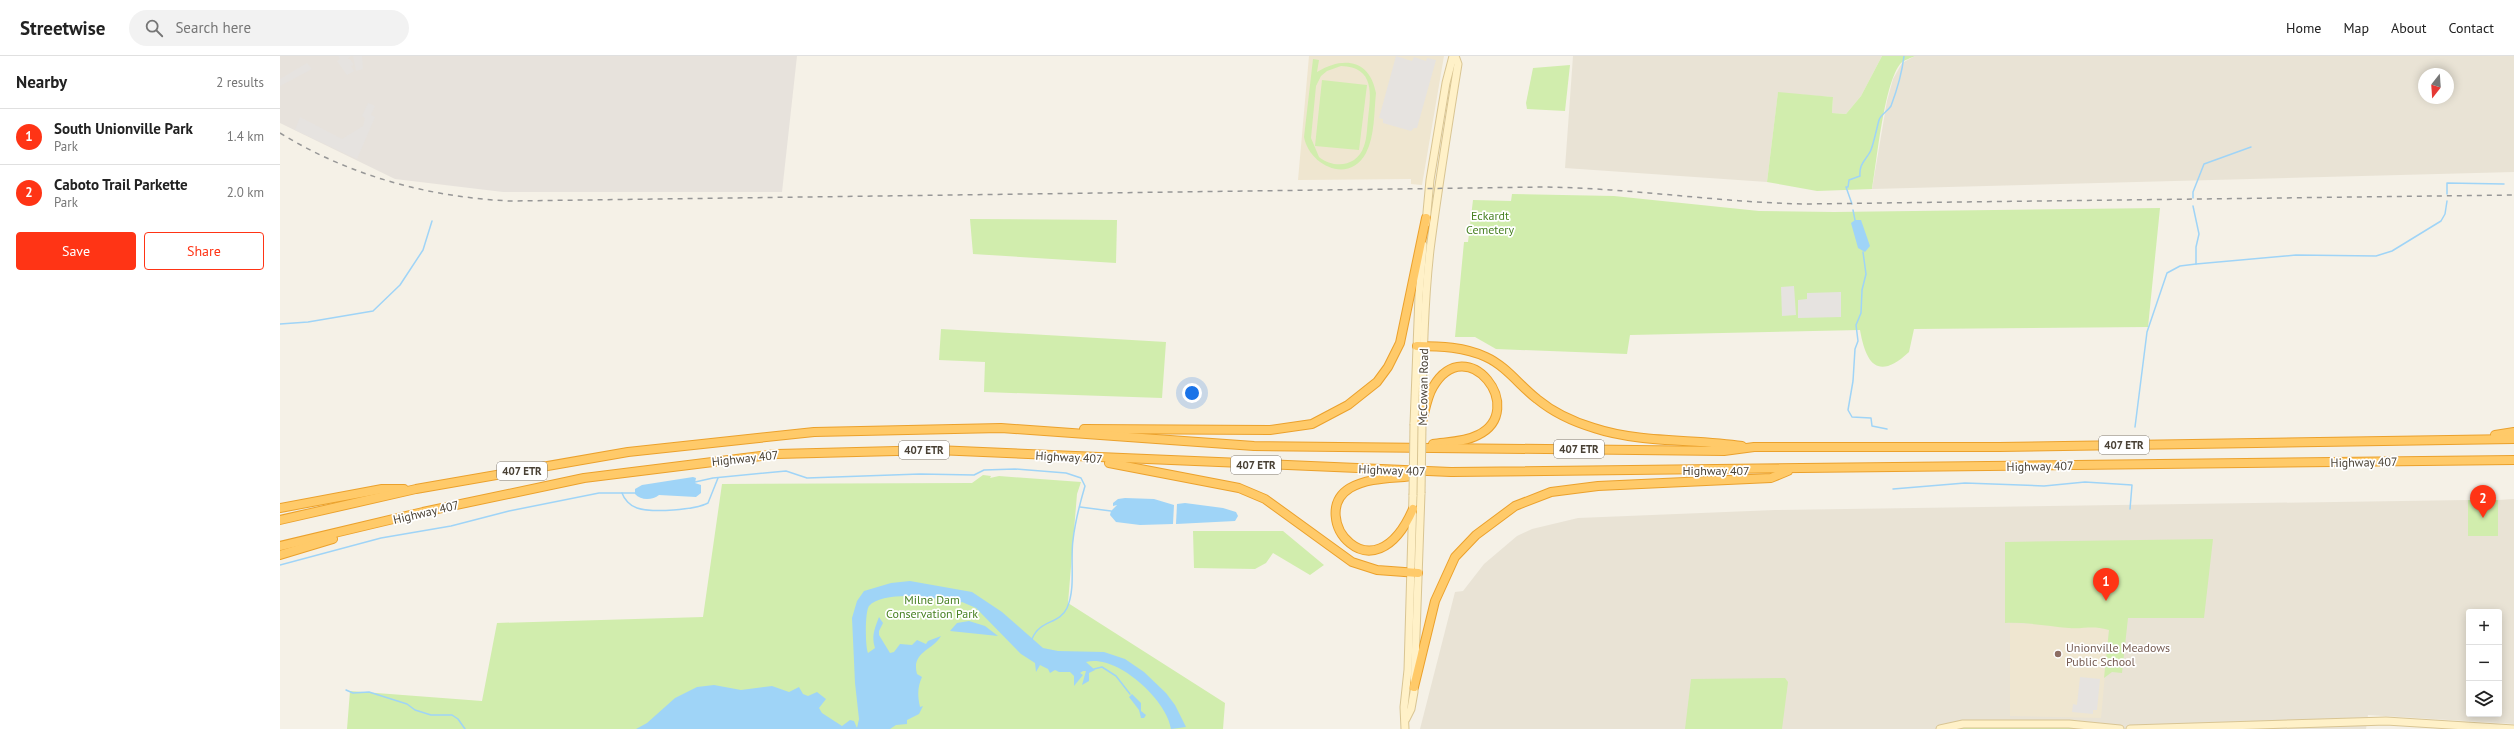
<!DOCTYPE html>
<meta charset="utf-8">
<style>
body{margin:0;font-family:"PT Sans",sans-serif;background:#f2f2f2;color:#222}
.controls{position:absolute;right:12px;bottom:12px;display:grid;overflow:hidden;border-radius:4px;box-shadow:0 2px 10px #0003}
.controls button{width:36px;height:36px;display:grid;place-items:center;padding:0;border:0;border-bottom:1px solid #e0e0e0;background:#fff;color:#222;font:20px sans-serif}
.compass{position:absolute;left:2138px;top:12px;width:36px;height:36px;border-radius:50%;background:#fff;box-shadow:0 2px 10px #0003;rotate:197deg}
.you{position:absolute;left:912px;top:337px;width:14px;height:14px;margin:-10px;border:3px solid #fff;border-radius:50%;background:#1a73e8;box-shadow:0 0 0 6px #1a73e833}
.badge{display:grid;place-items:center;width:26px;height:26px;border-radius:50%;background:#ff3415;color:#fff;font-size:13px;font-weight:700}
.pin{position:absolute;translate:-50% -33px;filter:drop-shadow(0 1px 2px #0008)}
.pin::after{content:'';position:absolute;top:21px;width:14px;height:12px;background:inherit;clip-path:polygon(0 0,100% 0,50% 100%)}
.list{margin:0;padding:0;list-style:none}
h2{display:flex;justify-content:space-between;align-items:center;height:52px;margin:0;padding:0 16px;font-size:17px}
h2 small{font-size:13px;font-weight:400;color:#767676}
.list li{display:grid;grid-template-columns:26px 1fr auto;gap:12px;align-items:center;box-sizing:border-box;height:56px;padding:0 16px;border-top:1px solid #e0e0e0}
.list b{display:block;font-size:15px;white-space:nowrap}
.list p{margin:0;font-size:13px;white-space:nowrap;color:#767676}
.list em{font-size:13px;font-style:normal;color:#767676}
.actions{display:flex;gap:8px;padding:12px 16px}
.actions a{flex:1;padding:9px 0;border:1px solid #ff3415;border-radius:4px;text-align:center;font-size:14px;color:#ff3415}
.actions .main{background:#ff3415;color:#fff}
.icon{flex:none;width:22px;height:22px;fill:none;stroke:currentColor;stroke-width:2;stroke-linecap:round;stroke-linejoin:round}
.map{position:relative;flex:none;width:2234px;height:673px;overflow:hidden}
header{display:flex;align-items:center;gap:24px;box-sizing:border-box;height:56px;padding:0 20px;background:#fff;border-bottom:1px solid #e0e0e0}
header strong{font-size:19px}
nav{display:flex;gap:22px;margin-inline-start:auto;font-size:14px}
.search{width:280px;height:36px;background:#f2f2f2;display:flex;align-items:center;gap:10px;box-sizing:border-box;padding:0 14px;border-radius:22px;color:#767676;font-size:15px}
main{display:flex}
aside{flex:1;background:#fff}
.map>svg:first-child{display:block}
</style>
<header>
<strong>Streetwise</strong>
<div class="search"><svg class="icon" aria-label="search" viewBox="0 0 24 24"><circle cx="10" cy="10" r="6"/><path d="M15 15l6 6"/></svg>Search here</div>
<nav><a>Home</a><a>Map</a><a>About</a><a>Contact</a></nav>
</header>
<main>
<aside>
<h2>Nearby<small>2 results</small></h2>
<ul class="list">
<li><span class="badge">1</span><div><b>South Unionville Park</b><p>Park</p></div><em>1.4 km</em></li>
<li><span class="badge">2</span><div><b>Caboto Trail Parkette</b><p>Park</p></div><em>2.0 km</em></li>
</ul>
<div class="actions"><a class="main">Save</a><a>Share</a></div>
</aside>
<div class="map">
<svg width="2234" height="673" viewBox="0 0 2234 673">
<rect width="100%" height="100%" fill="#f5f1e7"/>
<g fill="#e9e3d5" fill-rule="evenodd">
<path d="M1293,0H1602L1581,40L1566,58L1552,57L1553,41L1498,37L1487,126L1285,112Z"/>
<path d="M1635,0H2234V116L1592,133L1607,45L1613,23L1622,7ZM2144,18H2168V42H2144Z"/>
<path d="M2234,443V668L2088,659L2086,673H1140L1175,536L1183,535L1204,508L1237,480L1252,473L1298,462L1495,454L2188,444V480H2218V444ZM2189,556H2219V658H2189Z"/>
</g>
<path fill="#e7e2dc" d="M0,0H517L502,136H223L115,123L0,67Z"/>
<g fill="#efe6d0">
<path d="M1029,0H1164L1142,129L1131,128V123L1018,124Z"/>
<path d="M1730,567L1779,569L1789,572L1812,570L1829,574L1821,662L1730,660Z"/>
</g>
<g fill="#d1edad" fill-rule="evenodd">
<path d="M1602,0H1635C1631,2 1624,4 1621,7C1604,26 1597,105 1592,133L1537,135L1487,126L1498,36L1553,41L1552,57L1566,58L1581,40Z"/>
<path d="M1033,3L1039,4L1037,16C1063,0 1090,3 1096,37C1094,55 1095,80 1086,97C1069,129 1029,109 1024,81ZM1061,10C1095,11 1091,38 1088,63C1087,72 1087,82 1084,90C1077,111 1054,113 1039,101L1031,82L1036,30L1041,20L1047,15Z"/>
<path d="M1290,9L1285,55L1247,53L1246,47L1253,12Z"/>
<path d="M1042,24L1087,29L1079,94L1035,90Z"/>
<path d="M1232,138L1334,140L1479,155L1554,156L1880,152L1868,271L1634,273L1629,296C1598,325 1586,308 1580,274L1350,279L1347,298L1216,293L1195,281H1175L1184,186H1188L1193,144L1231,145Z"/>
<path d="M690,163L837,164L836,207L693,198Z"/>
<path d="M661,273L886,286L882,342L704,336L705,306L659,304Z"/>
<path d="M703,419L711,420L710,422L719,420L801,426L797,438L788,547L945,647L943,673H67L70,635L202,645L217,567L423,561L442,428L692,427Z"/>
<rect x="2188" y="444" width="30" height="36"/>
<path d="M913,475H1003L1044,509L1030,519L993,497L986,507L975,513L914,512Z"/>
<path d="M1933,483L1924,562H1848L1842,617L1832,616L1824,622L1829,574C1812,569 1805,573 1789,572C1768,570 1746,566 1725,567V486Z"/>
<path d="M1505,622L1508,626L1502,673H1405L1411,623Z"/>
<path d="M1789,671L1809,673H1672L1682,672Z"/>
</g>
<g fill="#e6e3e0">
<path d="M58,0H71L67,3H70L74,9L71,10L74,15L67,19L57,5L60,3Z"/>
<path d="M73,0H82L83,13L76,15Z"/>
<path d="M1116,0L1132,5L1134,1L1146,5L1147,2L1156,4L1137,72H1134L1131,75L1103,67V63L1099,62Z"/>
<path d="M27,7L32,13L0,30V23Z"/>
<path d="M88,47L95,50L91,59L95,61L77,103L15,74L20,61L62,83L83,70L85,62L82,60Z"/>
<path d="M1514,230L1516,259L1502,260L1501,231Z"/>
<path d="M1561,236V261L1518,262V244L1527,243V237Z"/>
<path d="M1800,621L1820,623L1817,654H1813V658L1792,656L1793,648L1797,649Z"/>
</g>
<g fill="#9fd4f7">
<path d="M1575,164H1581L1590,190L1585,196L1578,192L1571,167Z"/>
<path d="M413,421L416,422L415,427L421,429V437L416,441L379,439C373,444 361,445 355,438V433L362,429Z"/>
<path d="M845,442L874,443L894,449L893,468L860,469L836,466L830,459L831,455L837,449L833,450V447L838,443Z"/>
<path d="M905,447L943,452L956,456L958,460L955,465L896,468L897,448Z"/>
<path d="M630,525L692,536L722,556L763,592L778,595L824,596L845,603L864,616L886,637L895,649L906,671L891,673C887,644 837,598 806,606L815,614L809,617V625L802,629L806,615H803L800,617L803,619L794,630V620L790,616H779L775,614L770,617L768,613L760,609L756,616L755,607L741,598L696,552L682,546L674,549C661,539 601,535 589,550C585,555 585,590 588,597L595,592C591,580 595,572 599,561L603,567L599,575V579L610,597L614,596L620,588L632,589L637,584L646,588L648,585L661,580C652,595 631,596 637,618L642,621C638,630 637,638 640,651L643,650L639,658L627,664V668L616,669L610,673H356L367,667L395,642L417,631L434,629L461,634L492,630L509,636L519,631L523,638L528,640L537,636L546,643L539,652L542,657L562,670L570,664L574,665L577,672L579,663L575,627L572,562L577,545L584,535L611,527Z"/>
<path d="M689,565L705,570L718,580L670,575L677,567Z"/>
<path d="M852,638L861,647V655L866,659L864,662H861L859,654L849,641Z"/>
</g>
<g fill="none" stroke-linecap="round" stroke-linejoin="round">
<g stroke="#9fd4f7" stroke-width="1.5">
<path d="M2167,138V127L2224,128"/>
<path d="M1913,142V136L1924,108L1971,91"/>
<path d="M1572,148L1566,131H1568L1569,124L1580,120C1579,108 1585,105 1590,96C1593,91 1597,71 1599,64C1601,58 1608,55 1611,50C1617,34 1622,17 1624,0"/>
<path d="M1913,150L1919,178L1916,191V208"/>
<path d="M1573,154L1575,164"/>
<path d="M1583,196L1586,218L1582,234L1581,257L1576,269L1578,285L1575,293L1573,325L1568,354L1572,361L1591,362L1592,370L1607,373"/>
<path d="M0,268L28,266L93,255L120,229L143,194L152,165"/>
<path d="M1855,371L1867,276L1887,217L1900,210L1916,208L2016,199L2096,200L2112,195L2161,165L2165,158L2167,145"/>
<path d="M415,426L433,422L506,415L527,422L640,418L694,419L704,414L735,413L786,417L801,422L805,430C800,447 795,466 793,484C790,506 796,532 787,552C779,569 760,563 752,583"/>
<path d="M1613,433L1685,427L1764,430L1805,426L1852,429L1850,453"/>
<path d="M342,437C344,443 350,450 357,452C372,457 415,454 428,447L438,422"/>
<path d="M800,451L831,455"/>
<path d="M0,509L101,482L171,470L229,455L319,437H355"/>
<path d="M814,613L822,611L836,620L850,638"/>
<path d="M66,634L73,637L89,636L127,648L135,654L151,659H172L178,663L185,673"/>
</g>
<defs>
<g id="secondary">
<path d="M1146,167L1150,124L1166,27L1173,0"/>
<path d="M1142,357C1143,303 1144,248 1150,194C1158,132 1168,70 1178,8L1175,0"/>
<path d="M1134,368L1139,240L1143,189"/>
<path d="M1126,663L1131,653L1134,636L1141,437"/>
<path d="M1125,673L1124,651L1128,614L1133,439"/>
<path d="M1660,673L1683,668H1789L1840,673"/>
<path d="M1850,673L2106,665L2234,673"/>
</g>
<g id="highway">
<path d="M1137,290C1160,290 1185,291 1206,301C1226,310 1240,330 1257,343C1274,357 1294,366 1314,372C1359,387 1414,383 1462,390"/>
<path d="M1142,366C1145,355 1147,341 1153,331C1187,273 1249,354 1198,379C1185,386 1167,386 1153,388"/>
<path d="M804,373L990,374L1032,368L1068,349L1097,326L1108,311L1120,287L1146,162"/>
<path d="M2215,379L2234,376"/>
<path d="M829,407L959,432L985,443L1072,506L1097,514L1138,517"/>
<path d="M0,452L102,433H124"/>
<path d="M1133,453C1093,545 1026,459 1070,432C1091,420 1117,423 1139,419"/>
<path d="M0,464L136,433L348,396L534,376L721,372L974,390L1444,395L1474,391H1719L2234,383"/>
<path d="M0,490L143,456L304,422L497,398L656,394L1171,416L2234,404"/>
<path d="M0,499L53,483"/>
<path d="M1134,631L1155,545L1175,501L1196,479L1235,450L1271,436L1318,430L1491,422L1508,415"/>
</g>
</defs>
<use href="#secondary" stroke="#d9c593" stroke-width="9"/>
<use href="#highway" stroke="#eba12c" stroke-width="10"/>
<use href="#secondary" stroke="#fff1c8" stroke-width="7"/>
<use href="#highway" stroke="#ffca69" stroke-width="8"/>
<path stroke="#979797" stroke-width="1.5" stroke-dasharray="5 5" stroke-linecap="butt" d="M0,77C70,120 148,141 230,145L1263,131C1350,132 1436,146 1523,148L2234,139"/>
<defs>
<g id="secondary-bridge">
<path d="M1141,437L1142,369"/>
<path d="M1133,439L1134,368"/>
</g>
</defs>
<use href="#secondary-bridge" stroke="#d9c593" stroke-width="9" stroke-linecap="butt"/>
<use href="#secondary-bridge" stroke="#fff1c8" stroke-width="7"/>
</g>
<circle fill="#8d6e63" stroke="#fff" stroke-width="1.5" cx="1778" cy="598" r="4"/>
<g text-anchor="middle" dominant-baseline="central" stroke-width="3.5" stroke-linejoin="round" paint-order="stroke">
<g fill="#fff" stroke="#807a72" stroke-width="1">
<rect x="1819" y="380" width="50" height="18" rx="3"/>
<rect x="1274" y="384" width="50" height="18" rx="3"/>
<rect x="619" y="385" width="50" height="18" rx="3"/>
<rect x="951" y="400" width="50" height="18" rx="3"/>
<rect x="217" y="406" width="50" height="18" rx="3"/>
</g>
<g font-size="11" font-weight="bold" fill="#494135">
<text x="1844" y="389">407 ETR</text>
<text x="1299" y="393">407 ETR</text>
<text x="644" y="394">407 ETR</text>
<text x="976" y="409">407 ETR</text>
<text x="242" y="415">407 ETR</text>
</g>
<g font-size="12" fill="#488123" stroke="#fff">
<text x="1210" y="159">Eckardt<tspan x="1210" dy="14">Cemetery</tspan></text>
<text x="652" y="543">Milne Dam<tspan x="652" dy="14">Conservation Park</tspan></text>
</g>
<g font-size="12" fill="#494135" stroke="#fff">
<text transform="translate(1143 331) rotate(-89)">McCowan Road</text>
<text transform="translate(789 401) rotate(3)">Highway 407</text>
<text transform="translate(465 402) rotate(-6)">Highway 407</text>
<text transform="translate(2084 406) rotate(-1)">Highway 407</text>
<text transform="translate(1760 410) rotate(-1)">Highway 407</text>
<text transform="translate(1112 414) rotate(2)">Highway 407</text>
<text x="1436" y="414">Highway 407</text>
<text transform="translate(146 456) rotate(-13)">Highway 407</text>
</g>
<g font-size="12" fill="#785e54" stroke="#fff" text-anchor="start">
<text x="1786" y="591">Unionville Meadows<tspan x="1786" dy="14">Public School</tspan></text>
</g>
</g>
</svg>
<div class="controls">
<button>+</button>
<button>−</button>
<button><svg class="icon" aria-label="layers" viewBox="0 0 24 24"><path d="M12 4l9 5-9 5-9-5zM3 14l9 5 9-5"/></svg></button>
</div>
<svg class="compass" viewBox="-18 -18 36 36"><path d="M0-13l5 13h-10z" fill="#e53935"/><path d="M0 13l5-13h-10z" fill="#767676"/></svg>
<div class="you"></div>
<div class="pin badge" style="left:1826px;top:545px">1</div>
<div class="pin badge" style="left:2203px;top:462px">2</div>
</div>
</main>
